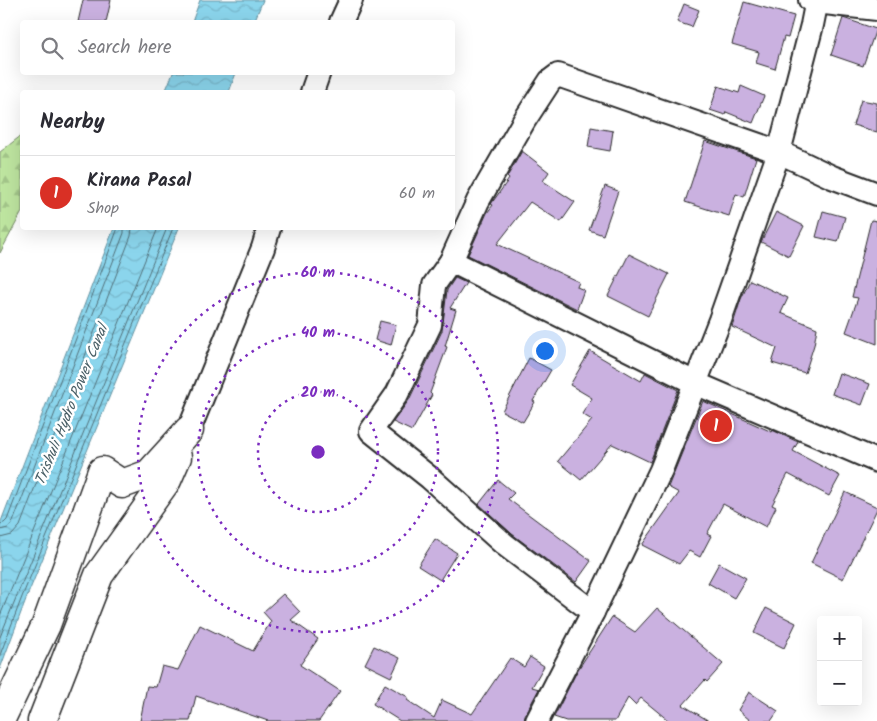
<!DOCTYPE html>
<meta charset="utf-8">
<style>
body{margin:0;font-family:Kalam,sans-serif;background:#f2f2f3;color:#2b2b33}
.controls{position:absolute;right:15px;bottom:15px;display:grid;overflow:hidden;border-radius:5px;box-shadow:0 5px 20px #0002}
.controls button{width:45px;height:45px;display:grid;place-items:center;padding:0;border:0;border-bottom:1px solid #e1e1e2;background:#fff;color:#2b2b33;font:25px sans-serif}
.you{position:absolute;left:544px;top:350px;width:18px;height:18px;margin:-12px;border:4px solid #fff;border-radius:50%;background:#1a73e8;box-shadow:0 0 0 8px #1a73e833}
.badge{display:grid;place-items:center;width:32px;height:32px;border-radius:50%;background:#d93025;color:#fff;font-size:16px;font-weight:700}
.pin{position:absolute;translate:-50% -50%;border:2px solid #fff;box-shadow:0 1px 5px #0006}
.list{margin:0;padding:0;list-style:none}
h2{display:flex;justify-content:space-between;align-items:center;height:65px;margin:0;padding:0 20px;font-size:21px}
h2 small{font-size:16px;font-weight:400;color:#7c7c81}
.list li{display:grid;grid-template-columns:32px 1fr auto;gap:15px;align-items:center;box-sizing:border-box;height:75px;padding:0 20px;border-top:1px solid #e1e1e2}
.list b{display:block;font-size:19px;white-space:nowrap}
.list p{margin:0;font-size:16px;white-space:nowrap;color:#7c7c81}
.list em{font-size:16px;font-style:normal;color:#7c7c81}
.icon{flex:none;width:28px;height:28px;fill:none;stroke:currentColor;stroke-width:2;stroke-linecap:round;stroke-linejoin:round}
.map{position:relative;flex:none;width:877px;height:721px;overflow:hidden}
.search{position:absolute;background:#fff;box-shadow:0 5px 20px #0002;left:20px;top:20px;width:435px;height:55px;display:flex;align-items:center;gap:12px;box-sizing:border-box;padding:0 18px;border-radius:5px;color:#7c7c81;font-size:19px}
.panel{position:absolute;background:#fff;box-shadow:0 5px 20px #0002;left:20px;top:90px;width:435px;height:140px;border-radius:5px}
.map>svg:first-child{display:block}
</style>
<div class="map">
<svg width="877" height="721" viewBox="0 0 877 721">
<defs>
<pattern id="forest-firs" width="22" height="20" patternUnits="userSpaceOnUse" patternTransform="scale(1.25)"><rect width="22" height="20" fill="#bee5a0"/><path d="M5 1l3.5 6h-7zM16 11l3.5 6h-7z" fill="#a3c58a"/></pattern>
<pattern id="water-waves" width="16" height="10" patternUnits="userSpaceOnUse" patternTransform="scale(1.25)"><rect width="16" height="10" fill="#8bd5ec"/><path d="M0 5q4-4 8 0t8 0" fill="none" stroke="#78b7cb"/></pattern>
</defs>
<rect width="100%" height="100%" fill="#fff"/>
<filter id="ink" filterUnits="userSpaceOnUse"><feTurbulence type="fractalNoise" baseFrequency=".02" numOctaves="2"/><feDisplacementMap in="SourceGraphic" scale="10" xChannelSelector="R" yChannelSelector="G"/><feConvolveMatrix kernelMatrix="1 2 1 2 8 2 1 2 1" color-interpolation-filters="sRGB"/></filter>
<g filter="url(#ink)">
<path fill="url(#forest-firs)" stroke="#748866" d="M22,135V212L0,253V152Z"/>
<g fill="url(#water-waves)" stroke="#65919f">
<path d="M200,0H263L254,22H192Z"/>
<path d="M173,73V72L236,73L229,92H165Z"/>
<path d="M114,228H179L26,599L0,669V524Z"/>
</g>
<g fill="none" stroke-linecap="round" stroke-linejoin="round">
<g stroke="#516f78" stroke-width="1">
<path d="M0,524L4,523L7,520L118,228"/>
<path d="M0,530L8,528L13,522L124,233V228"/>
<path d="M0,538L12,535L20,526L131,236L132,228"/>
<path d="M0,616L158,228"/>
<path d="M0,637L167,228"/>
<path d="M0,655L22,597L173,228"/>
</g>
</g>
<g fill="#cab1e0" stroke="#2b2b2b">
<path d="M83,0H111L106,22H78Z"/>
<path d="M744,2L794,16L788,38L784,37L775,69L756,63L759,52L732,44Z"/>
<path d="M684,4L699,10L692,27L677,22Z"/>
<path d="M843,18L876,29L863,66L831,55Z"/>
<path d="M718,86L739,93L741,86L764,96L753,123L726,112L725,115L710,110Z"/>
<path d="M861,100L877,103V132L853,125Z"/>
<path d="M591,127L613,131L610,151L588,147Z"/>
<path d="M705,141L756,158L744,197L736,194L729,216L685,202Z"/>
<path d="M522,151L549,172L543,181L575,202L561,222L530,202L497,244L579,282L577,287L584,290L577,309L468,255L487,213L493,205L491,204L509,179L507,177Z"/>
<path d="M605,186L618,191L603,235L589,230Z"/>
<path d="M823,211L845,217L838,242L816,237Z"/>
<path d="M776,212L804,226L789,256L761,242Z"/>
<path d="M871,220L877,221V344L846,332L858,298L852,297Z"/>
<path d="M629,254L669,274L648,316L608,296Z"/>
<path d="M455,278L466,283L450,308L456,310L445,346L447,347L430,393L432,395L412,431L393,422L409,400L442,331L447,290Z"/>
<path d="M750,280L788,298L781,313L817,328L814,345L805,373L772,363L777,348L732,327L741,299Z"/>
<path d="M380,321L396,325L391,345L375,340Z"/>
<path d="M590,351L641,381L645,373L678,390L650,462L612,444L581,480L558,461L592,420L582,414L592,398L570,385Z"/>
<path d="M529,358L551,370L533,401L535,402L523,422L502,411Z"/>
<path d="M839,373L870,384L862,405L832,394Z"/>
<path d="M703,401L772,432V430L798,442L793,451L840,476L829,496L788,474L772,505L776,507L766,527L723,504L707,534L711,536L700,557L689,551L679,564L642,545L679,493L668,487Z"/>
<path d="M498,480L514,493L508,499L591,561L576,582L512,534L479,504Z"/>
<path d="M845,492L877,507V509L843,579L811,563Z"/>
<path d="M435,539L457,553L440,580L418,566Z"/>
<path d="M719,563L746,578L734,598L708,583Z"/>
<path d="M283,594L300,612L291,620L318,639L300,665L340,691L319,721H268L196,696L190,721H140L147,686L156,687L162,666L178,670L200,625L253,651L271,621L263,612Z"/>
<path d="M657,608L723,664L707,682L705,680L683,705L709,721H669L641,698L635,705L628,698L615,721H566L554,717L577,671L612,617L635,632Z"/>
<path d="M766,608L796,623L784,648L754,633Z"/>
<path d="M374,646L400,658L391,677L365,664Z"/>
<path d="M530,657L544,666L532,687L539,689L525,715L524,721H400L373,704L385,684L408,697L407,700L434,718L442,700L472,714L510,658L524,667Z"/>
<path d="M749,692L778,711L771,721H751L738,710Z"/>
</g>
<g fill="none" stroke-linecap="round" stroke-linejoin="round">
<defs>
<g id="street">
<path d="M810,0L816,2L877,9"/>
<path d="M341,22L351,0"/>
<path d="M312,92L319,72"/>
<path d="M451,261L478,201L524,121L550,81L558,75L779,152L832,177L877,194"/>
<path d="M189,430L263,248L269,228"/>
<path d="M593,612L504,544L430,478L371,431L397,394L430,325L434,285L451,261L695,383L877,461"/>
<path d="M537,721L593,612L661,470L720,320L779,152L812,25L817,0"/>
</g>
<g id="secondary">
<path d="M0,721L46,625L102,471L122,484L149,474L189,430"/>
<path d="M42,721L99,575L167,480L177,457"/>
</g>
</defs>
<use href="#street" stroke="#2b2b2b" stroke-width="26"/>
<use href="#secondary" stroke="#2b2b2b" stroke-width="31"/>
<use href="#street" stroke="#fff" stroke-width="22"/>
<use href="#secondary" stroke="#fff" stroke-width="28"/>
</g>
</g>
<g fill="none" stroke="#7b2cbf" stroke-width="2.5" stroke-dasharray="2.5 5">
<circle cx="318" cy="452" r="60"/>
<circle cx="318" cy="452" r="120"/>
<circle cx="318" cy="452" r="180"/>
</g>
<g text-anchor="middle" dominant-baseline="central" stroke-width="5" stroke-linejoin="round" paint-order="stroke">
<g font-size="15" font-style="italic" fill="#485e65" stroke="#fff">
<text transform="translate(72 405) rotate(-68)">Trishuli Hydro Power Canal</text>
</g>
</g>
<circle cx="318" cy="452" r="8" fill="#7b2cbf" stroke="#fff" stroke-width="2.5"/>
<g font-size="15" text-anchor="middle" font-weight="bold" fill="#7b2cbf" stroke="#fff" stroke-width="5" stroke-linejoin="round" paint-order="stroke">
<text x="318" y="277">60 m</text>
<text x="318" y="337">40 m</text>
<text x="318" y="397">20 m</text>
</g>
</svg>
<div class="controls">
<button>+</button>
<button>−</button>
</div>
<div class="you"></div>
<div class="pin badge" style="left:716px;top:426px">1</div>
<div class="search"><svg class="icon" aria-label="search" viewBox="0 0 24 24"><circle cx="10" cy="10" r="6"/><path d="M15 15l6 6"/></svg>Search here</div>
<section class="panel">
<h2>Nearby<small></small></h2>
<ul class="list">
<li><span class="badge">1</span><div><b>Kirana Pasal</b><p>Shop</p></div><em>60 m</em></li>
</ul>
</section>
</div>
